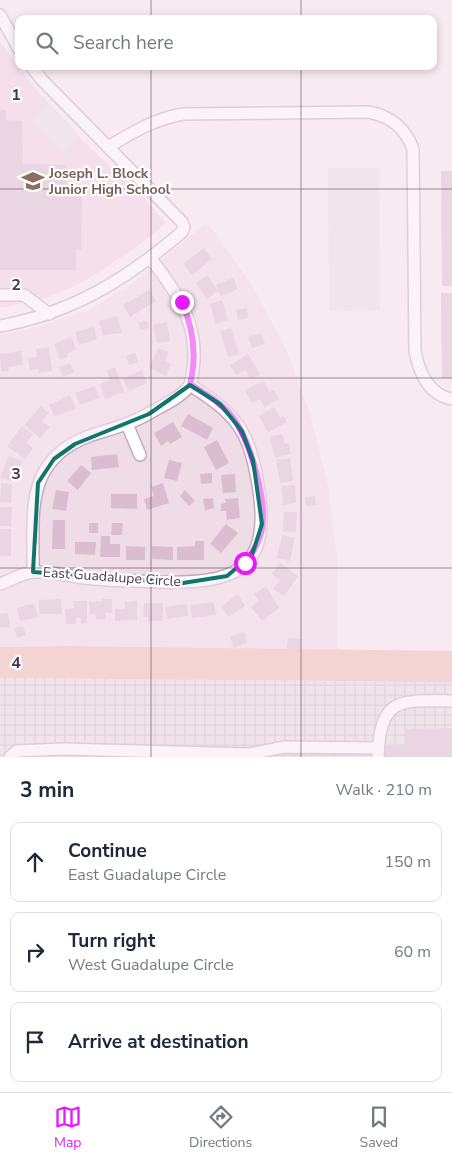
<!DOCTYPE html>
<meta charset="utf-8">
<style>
body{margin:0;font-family:"Nunito Sans",sans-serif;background:#f2f2f3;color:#1f2937}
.stop{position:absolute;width:15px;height:15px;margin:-11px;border:4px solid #e619ff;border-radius:50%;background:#fff}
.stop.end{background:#e619ff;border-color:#fff;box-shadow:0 1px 5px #0008}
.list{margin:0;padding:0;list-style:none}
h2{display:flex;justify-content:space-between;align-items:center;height:65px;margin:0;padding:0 20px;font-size:21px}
h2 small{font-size:16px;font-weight:400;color:#747a83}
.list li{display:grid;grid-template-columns:32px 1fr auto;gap:15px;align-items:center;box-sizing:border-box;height:80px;margin:0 10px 10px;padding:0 10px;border:1px solid #e0e1e3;border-radius:10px}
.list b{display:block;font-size:19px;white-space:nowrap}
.list p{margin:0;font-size:16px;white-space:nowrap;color:#747a83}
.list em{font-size:16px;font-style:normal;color:#747a83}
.icon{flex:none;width:28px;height:28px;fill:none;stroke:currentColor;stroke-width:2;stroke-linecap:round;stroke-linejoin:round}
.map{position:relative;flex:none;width:452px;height:757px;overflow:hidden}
.search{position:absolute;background:#fff;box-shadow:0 2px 8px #0003;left:15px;right:15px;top:15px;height:55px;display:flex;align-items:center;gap:12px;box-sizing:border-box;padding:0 18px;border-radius:10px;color:#747a83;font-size:19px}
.sheet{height:335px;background:#fff}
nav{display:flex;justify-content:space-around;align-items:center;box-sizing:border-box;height:70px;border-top:1px solid #e0e1e3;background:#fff;font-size:14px;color:#747a83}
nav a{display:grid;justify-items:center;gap:2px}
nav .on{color:#e619ff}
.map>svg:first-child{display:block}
</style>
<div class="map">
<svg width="452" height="757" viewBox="0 0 452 757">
<defs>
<pattern id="industrial-grid" width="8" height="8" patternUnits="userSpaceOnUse" patternTransform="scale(1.25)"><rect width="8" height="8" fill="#e7dce3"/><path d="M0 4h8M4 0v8" fill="none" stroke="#c8bdc4"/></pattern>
</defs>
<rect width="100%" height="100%" fill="#f7eaf1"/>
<path fill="#efdce7" d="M206,223L214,231L253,287L286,349L310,413L328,485L338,567V650L69,646L0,647V335L37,327L91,309L137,280Z"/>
<path fill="url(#industrial-grid)" d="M0,678L452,682V757H0Z"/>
<path fill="#f1d3e3" d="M0,42L32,85L91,149L133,187L166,223L139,245L85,281L47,298L0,308Z"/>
<path fill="#efbbaf" d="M69,646L452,651V682L0,678V647Z"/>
<g fill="#e5dfe3">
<path d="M48,103L80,136L62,153L30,121Z"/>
<path d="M328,168H379L380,310L329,311Z"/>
</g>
<g fill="#dabed0">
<path d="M0,110H6V120L22,121L23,164L66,165V196L82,197L81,250H76V270H0Z"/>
<path d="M441,171H452V286H442Z"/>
<path d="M204,248L212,259L192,275L183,264Z"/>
<path d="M207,275L218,291L207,299L196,283Z"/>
<path d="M233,278L238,289L221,296L216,285Z"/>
<path d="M149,290L156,301L130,317L123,305Z"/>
<path d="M441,293H452V378H442Z"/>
<path d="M222,300L228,320L216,324L210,304Z"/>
<path d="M247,308L248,318L238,320L236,310Z"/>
<path d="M117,316L122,333L103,335L99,321Z"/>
<path d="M148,321L149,328L140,330L138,322Z"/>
<path d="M167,322L170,341L157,343L153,325Z"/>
<path d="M94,327L97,339L79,345L75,332Z"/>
<path d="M231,328L239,354L228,357L220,331Z"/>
<path d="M261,333L265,344L252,348L248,337Z"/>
<path d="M71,337L76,349L67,354L68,357L60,360L54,344Z"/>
<path d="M49,347L52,371L39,373V369L30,370L28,358L37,357L36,349Z"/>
<path d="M158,348L169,352L165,361L171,364L166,376L149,368Z"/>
<path d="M21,351L23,365L8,367L9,371L1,372L0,354Z"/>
<path d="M135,353L138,362L129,365L126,356Z"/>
<path d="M248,354L260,374L251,379L245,370L236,375L230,365Z"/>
<path d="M70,363L74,372L63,377L59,367Z"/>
<path d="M115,367L124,392L105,399L100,384L110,380L107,371Z"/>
<path d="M142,370L147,383L129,391L123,379Z"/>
<path d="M264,381L269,392L274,390L279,399L264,407L260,399L252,403L245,390Z"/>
<path d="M95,386L99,398L80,405L75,393Z"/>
<path d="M70,395L76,408L55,417L49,405Z"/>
<path d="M41,406L49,413L42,421L50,427L40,438L24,425Z"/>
<path d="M274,407L280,418L283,416L287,422L268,432L259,416Z"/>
<path d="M188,414L213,428L207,440L181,426Z"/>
<path d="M173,422L182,437L170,444L168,441L161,446L154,433Z"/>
<path d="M22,426L33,434L26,443L33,448L25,459L7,446Z"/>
<path d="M282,434L285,444L288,443L291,454L275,458L270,437Z"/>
<path d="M217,440L229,463L216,470L204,447Z"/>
<path d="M117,454L119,467L92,470L91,457Z"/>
<path d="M9,456L22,461L13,482L0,477Z"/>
<path d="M290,458L293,481L280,483L276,460Z"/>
<path d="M169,460L182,463L177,481L164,478Z"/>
<path d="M81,465L91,473L78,490L67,481Z"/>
<path d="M212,473V483L201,484L200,474Z"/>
<path d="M235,474L236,492L223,493L221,475Z"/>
<path d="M1,483L12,484L11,503L0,502Z"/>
<path d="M163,483L169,503L147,510L144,499L154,496L151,487Z"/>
<path d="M295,485L296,503L283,505L281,486Z"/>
<path d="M56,490L69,492L66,511L52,509Z"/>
<path d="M185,490L195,501L189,506L180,496Z"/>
<path d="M111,494H137V509L111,508Z"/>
<path d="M315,496L316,505L306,506L305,497Z"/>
<path d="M213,498L214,508L205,510L203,499Z"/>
<path d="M238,498L240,518L227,520L226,511H221V504L226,503L225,499Z"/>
<path d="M0,507H12L11,526H0Z"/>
<path d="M284,512H297L296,532H283Z"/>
<path d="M53,520H65V549H52Z"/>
<rect x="89" y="523" width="9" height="10"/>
<path d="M112,523H123L122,535H111Z"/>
<path d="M226,524L238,533L221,553L210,544Z"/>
<rect x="0" y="529" width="11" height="27"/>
<path d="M282,535L295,538L290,561L277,558Z"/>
<path d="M101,536H110V544H120V557H100Z"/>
<path d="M195,541H204V560H177V547L195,546Z"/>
<path d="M75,542H96L95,555L75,554Z"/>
<path d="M126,546L145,547V560H126Z"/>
<path d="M152,546L173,547V560L152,559Z"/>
<path d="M280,563L298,576L284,596L273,589L280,580L272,574Z"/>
<path d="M266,586L279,608L262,621L251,607L259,601L254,594Z"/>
<path d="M238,594L245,606L228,617L221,606Z"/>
<path d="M61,599L62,614H39V600Z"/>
<path d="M102,599H112V613H105L106,619L96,620V614H90L89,602L102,601Z"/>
<path d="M74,601H87V623L81,624V618H76V624H66L65,609L74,608Z"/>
<path d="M137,601V620L115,621V609H125V602Z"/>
<path d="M214,602L216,615L192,618L190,605Z"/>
<path d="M34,603L38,617L20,621L17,608Z"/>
<path d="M144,603H163L162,621H148V617H143Z"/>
<path d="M187,604L188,616L167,619L165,607Z"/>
<path d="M8,613L10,627L0,628V614Z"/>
<path d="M23,626L26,635L17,638L14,628Z"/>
<path d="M244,632L247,642L234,648L230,637Z"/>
<path d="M288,638L302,639L301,649H287Z"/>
<path d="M452,728V757H384V746H405V729Z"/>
</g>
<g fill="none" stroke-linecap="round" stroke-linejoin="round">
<defs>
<g id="minor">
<path d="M0,15L19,49"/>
<path d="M108,147C133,132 154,119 183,114L368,112C391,116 405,128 413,149L415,351C419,372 428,395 452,399"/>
<path d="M0,295H24L49,314"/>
<path d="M0,326C72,313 127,279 182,232L184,227L182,222L42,80L31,66"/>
<path d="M127,424L140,455"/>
<path d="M33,572C34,514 23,461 89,436C111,429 134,423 153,411C166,404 181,397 190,385C204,333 181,297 151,259"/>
<path d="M0,584C12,580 23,572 35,572C52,571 68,576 84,578C109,581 135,581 160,582C232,584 271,572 259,491C250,432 239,416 190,385"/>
<path d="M10,757L17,751L63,749L249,754L284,747L378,748"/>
<path d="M378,757C380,697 400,700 452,701"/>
</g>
</defs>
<use href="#minor" stroke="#c4abbb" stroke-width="14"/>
<use href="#minor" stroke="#fff" stroke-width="11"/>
</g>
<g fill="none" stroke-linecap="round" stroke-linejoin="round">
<path stroke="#e619ff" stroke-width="6" d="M182,302C193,328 197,357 190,384C204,393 219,401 230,414C250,437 267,499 262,529C259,543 253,553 245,563"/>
</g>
<path d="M0 0H452V757H0ZM190,385L220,404L242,431L253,460L262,524L252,555L227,576L183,583L33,572L38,483L54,459L75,444L149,414Z" fill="#f7eaf1" fill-opacity=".55" fill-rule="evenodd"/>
<path fill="none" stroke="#0f766e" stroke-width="4" stroke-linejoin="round" d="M190,385L220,404L242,431L253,460L262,524L252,555L227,576L183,583L33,572L38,483L54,459L75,444L149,414Z"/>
<path fill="none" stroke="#4c3745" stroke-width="1" stroke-opacity="0.55" d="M151,0V19M301,0V19M151,66V757M301,66V757M0,189H452M0,378H452M0,568H452"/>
<defs>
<symbol id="school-bare" viewBox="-9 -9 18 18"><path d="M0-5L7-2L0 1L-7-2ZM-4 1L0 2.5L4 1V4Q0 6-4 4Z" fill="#8d6e63" stroke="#fff" stroke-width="2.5" paint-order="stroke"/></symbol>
</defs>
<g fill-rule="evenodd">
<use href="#school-bare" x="17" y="165" width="32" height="32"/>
</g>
<g text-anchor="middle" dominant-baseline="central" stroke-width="4.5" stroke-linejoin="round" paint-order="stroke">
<g font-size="14" font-weight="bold" fill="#785e54" stroke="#fff" text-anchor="start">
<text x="49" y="173">Joseph L. Block<tspan x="49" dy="16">Junior High School</tspan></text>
</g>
<g font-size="14" fill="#4c3745" stroke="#fff">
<text transform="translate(112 577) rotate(4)">East Guadalupe Circle</text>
</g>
</g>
<g font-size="16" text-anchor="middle" font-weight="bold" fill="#4c3745" stroke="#fff" stroke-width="4.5" stroke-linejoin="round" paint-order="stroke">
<text x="16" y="100">1</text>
<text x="16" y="290">2</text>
<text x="16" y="479">3</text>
<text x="16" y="668">4</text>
</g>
</svg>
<div class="stop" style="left:245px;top:563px"></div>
<div class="stop end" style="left:182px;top:302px"></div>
<div class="search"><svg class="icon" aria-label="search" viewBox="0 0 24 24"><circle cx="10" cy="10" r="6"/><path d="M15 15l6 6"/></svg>Search here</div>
</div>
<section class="sheet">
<h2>3 min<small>Walk · 210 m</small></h2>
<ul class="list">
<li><svg class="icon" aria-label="ahead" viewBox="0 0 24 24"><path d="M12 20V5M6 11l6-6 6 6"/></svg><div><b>Continue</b><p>East Guadalupe Circle</p></div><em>150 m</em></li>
<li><svg class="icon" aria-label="right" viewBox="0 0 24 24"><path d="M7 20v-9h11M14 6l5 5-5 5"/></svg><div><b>Turn right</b><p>West Guadalupe Circle</p></div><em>60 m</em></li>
<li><svg class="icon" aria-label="arrive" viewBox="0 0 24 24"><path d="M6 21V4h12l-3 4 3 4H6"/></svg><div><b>Arrive at destination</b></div></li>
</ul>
</section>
<nav>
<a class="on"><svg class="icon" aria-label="map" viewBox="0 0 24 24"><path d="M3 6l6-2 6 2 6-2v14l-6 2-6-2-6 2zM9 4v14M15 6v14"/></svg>Map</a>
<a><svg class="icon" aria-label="directions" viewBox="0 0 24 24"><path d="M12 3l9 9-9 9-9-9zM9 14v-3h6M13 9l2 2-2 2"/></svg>Directions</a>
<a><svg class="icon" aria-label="saved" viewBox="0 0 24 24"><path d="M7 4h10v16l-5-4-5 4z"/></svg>Saved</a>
</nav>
